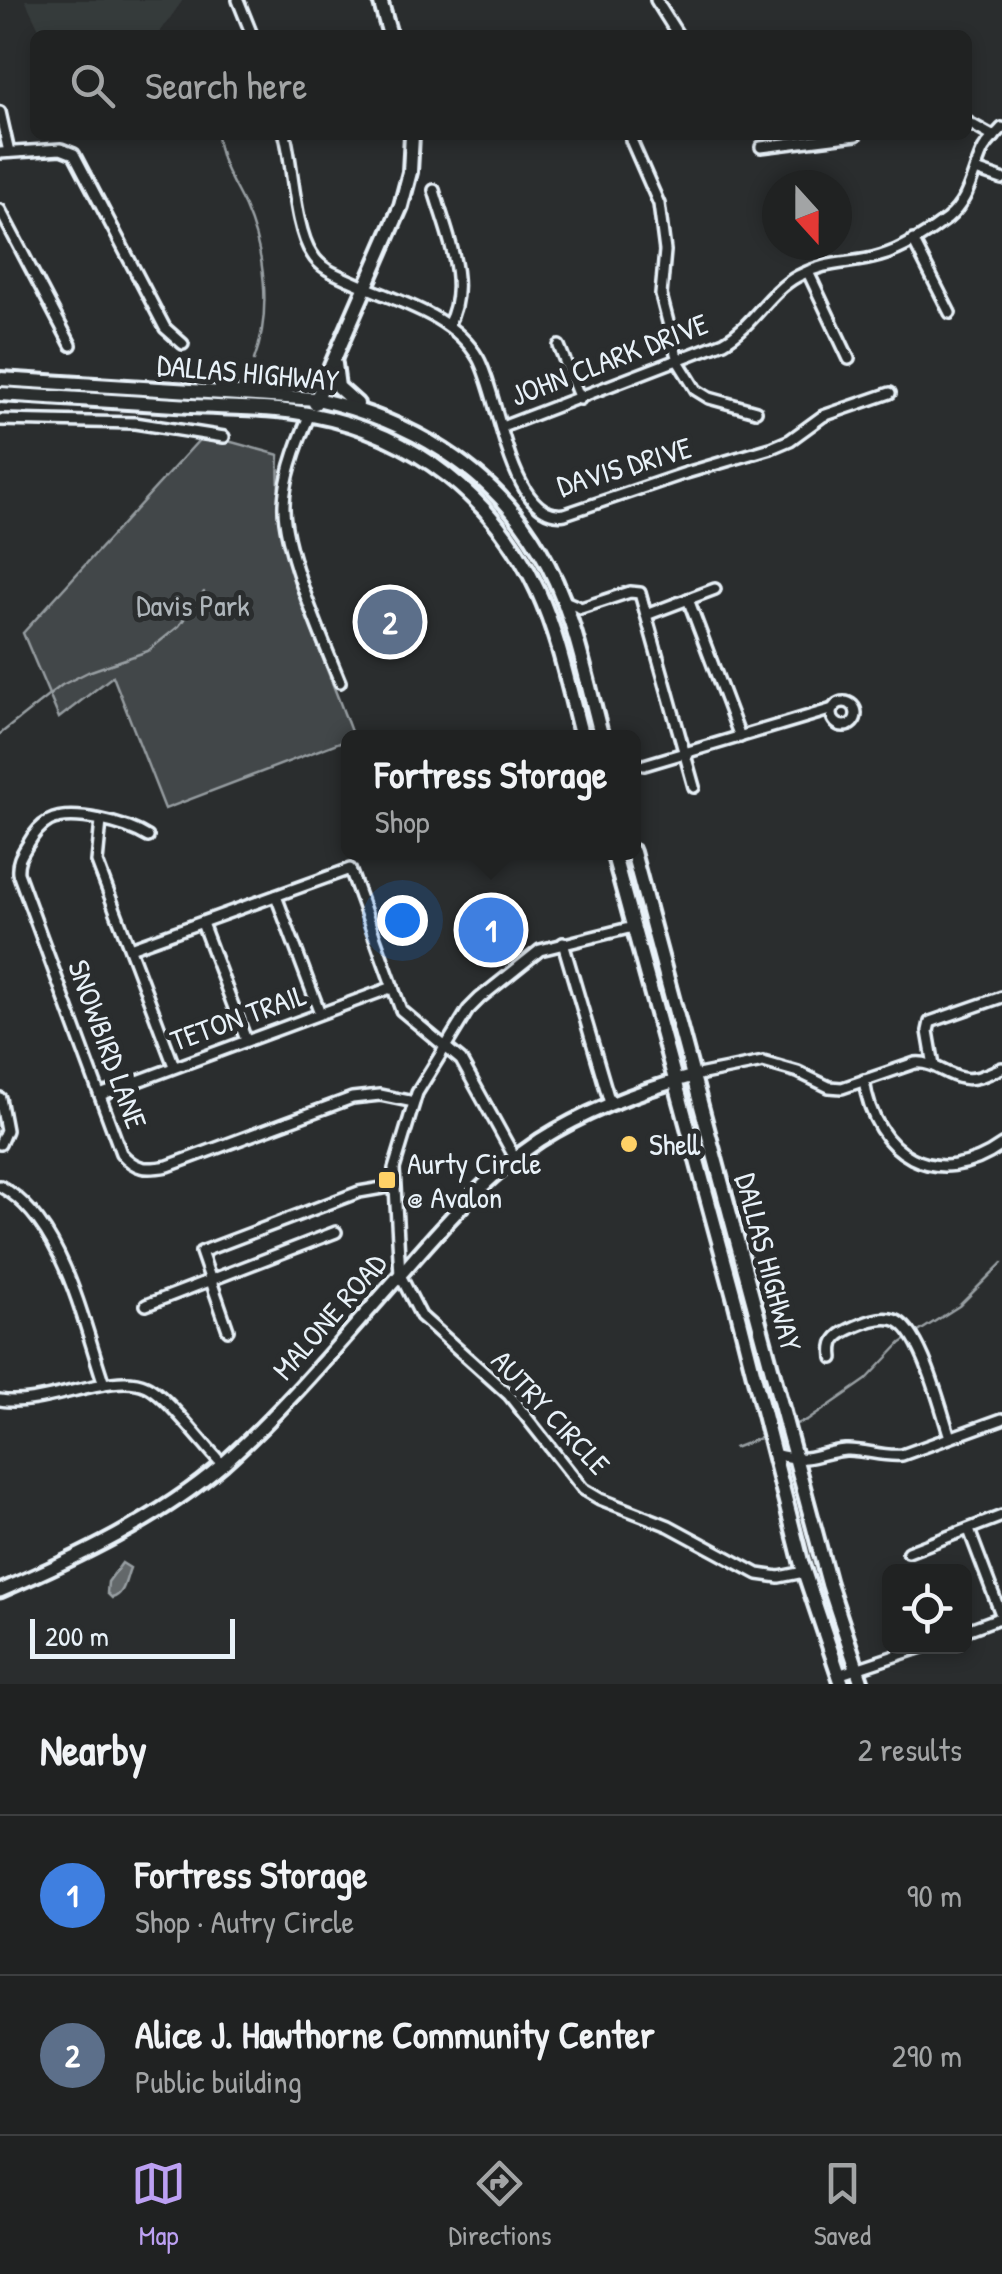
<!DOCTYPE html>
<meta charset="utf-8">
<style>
body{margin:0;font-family:"Patrick Hand",sans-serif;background:#2d2f2f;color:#f1f3f6}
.controls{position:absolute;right:30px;bottom:30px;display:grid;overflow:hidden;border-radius:15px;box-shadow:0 5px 15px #0003}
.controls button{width:90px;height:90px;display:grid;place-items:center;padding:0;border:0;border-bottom:2px solid #3d3f40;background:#202222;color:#f1f3f6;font:50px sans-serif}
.compass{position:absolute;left:762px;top:170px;width:90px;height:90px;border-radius:50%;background:#202222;box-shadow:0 5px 15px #0003;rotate:159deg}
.scale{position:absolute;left:30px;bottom:25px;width:205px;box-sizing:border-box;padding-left:10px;border:5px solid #e8f1f8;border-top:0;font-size:28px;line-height:35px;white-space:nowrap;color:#e8f1f8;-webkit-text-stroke:8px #2a2d2e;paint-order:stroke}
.you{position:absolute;left:402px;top:920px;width:35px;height:35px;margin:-25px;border:8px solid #fff;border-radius:50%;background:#1a73e8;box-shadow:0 0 0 15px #1a73e833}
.badge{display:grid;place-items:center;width:65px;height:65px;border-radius:50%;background:#bca0f2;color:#fff;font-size:32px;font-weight:700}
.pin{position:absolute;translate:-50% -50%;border:5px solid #fff;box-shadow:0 2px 10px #0006}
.popup{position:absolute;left:341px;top:730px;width:300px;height:130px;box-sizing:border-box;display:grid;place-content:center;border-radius:15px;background:#202222;filter:drop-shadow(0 2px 8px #0005);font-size:32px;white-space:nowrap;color:#a2a4a5}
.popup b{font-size:38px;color:#f1f3f6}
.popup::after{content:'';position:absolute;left:50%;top:100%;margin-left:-20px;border:20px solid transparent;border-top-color:#202222}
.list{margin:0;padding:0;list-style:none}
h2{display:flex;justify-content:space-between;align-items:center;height:130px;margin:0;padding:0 40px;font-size:42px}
h2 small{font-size:32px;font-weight:400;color:#a2a4a5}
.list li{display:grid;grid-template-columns:65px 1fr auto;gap:30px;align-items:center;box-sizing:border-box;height:160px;padding:0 40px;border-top:2px solid #3d3f40}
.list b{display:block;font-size:38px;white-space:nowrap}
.list p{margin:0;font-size:32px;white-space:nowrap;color:#a2a4a5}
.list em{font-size:32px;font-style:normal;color:#a2a4a5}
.icon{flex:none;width:55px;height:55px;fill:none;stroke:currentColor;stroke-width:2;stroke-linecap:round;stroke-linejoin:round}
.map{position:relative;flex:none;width:1002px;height:1684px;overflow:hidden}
.search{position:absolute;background:#202222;box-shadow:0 5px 15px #0003;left:30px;right:30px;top:30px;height:110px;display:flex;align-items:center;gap:25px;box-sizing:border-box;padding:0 35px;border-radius:15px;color:#a2a4a5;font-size:38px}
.sheet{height:450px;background:#202222}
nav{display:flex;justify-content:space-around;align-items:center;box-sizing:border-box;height:140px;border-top:2px solid #3d3f40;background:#202222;font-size:28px;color:#a2a4a5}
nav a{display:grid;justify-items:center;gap:5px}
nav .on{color:#bca0f2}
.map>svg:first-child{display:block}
</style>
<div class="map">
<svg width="1002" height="1684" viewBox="0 0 1002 1684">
<rect width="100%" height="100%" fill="#2a2d2e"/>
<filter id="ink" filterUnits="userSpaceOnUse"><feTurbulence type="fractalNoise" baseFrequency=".01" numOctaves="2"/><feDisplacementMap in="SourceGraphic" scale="20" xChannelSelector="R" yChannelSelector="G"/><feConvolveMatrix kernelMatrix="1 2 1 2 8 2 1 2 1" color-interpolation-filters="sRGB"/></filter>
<g filter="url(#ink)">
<path fill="#363a3b" d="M25,0H183L158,35H42Z"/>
<path fill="#424648" stroke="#959ca0" stroke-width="2.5" d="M200,439L228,441L279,455C273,553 320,647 353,737L165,809L113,676L59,718L23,633Z"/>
<path fill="#63686b" stroke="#989fa3" stroke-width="2.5" d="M122,1563L130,1568C125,1580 125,1594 112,1598L107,1593L108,1582Z"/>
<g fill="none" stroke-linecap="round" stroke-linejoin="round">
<g stroke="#989fa3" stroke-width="2.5">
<path d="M217,135C220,164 233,182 245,207C265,253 272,312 254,360"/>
<path d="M0,734L62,685L88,672L148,651L179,626L204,592"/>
<path d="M791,1425L807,1421L866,1380L901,1343L959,1306L1002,1263"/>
<path d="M734,1448L765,1436"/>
</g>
<defs>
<g id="street">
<path d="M238,0L252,35"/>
<path d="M656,0L678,35"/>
<path d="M0,112L9,152"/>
<path d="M967,122L994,137"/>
<path d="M285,135C293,167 295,230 312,254C320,268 335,274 349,280C394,301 452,313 478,358C499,394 510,523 565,514L686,473L771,448L790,440L823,416L890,393"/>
<path d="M631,140L659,204L665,251L661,295L678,361L696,390L709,398L756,411"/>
<path d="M761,147L856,135"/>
<path d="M0,153L61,149L74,154L165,328L183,344"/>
<path d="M976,170L1002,179"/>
<path d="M434,190C446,233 471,283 448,325"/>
<path d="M0,210L71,345"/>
<path d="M913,240L950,313"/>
<path d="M808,272L849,359"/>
<path d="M559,346L580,399"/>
<path d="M310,414C298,441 285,474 284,504C282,547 323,640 340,682"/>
<path d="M0,420L135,423L224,437"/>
<path d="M502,427L724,342C754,325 768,292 798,276C829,260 849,265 880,256C902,250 929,233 947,219C969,201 971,177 982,152C986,143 995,136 1002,128"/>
<path d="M688,599L740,737"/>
<path d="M564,601L581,608L630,592L640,593L694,787"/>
<path d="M646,615L715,589"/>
<circle cx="844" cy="714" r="12"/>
<path d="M644,765L833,709"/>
<path d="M101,821L97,862L174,1066"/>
<path d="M148,837C127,824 72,809 49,821C40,826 33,835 28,844C22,854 17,860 18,873L121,1153C136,1170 146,1170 168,1166L352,1098L380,1095L414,1102"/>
<path d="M276,896L320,1013"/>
<path d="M202,923L246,1040"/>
<path d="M633,927L540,950L480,998L468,1010L417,1093L394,1169L400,1275L421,1316L509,1395L583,1489L600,1499L669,1526L758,1574L779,1577L804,1572"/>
<path d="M563,943L610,1103"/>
<path d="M130,948L350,869L401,1010L461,1060L515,1158"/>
<path d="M934,1066L928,1031L930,1022L1002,997"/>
<path d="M693,1076L763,1062L798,1072L829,1087L842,1088L915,1063C933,1061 945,1075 962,1078C976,1081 989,1073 1002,1068"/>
<path d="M864,1080C874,1155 936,1192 1002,1145"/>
<path d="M100,1095L393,987"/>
<path d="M0,1098L6,1130L0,1144"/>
<path d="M0,1186C63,1220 82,1320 104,1384"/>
<path d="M146,1305L336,1232"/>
<path d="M228,1330L201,1252L359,1192L394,1186"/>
<path d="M833,1358C831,1342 835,1336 850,1329C863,1323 881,1315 895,1320C922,1329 941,1411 950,1437"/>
<path d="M0,1400C43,1408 112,1370 146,1386C166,1395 205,1446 222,1464"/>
<path d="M774,1454C811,1464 811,1454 845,1450C864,1449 882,1457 902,1455L1002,1419"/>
<path d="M969,1530L1002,1617"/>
<path d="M908,1552L1002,1516"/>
<path d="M964,1631L1002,1617"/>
<path d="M838,1675L925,1646"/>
</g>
<path id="secondary" d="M0,1591C77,1558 159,1519 223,1464C287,1407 342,1340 399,1276C443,1226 483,1178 540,1140C587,1110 639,1091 693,1076"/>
<g id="primary">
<path d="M380,0L390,35"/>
<path d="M335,364L338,387L357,404"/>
<path d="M0,379L317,399C408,420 490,466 539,549C573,605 585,675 602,738"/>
<path d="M0,394C64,398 127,402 191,406C231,408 273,407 313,415C414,434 495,498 538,591C559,637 569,689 582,738"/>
<path d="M315,403L401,206L410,172L412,135"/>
<path d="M613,852L735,1300L802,1565L842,1684"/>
<path d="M633,852L829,1584L862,1684"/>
</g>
</defs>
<use href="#street" stroke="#e8f1f8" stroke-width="16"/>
<use href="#secondary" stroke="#e8f1f8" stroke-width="19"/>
<use href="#primary" stroke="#e8f1f8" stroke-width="20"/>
<use href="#street" stroke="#2a2d2e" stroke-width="9"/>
<use href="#secondary" stroke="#2a2d2e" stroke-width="11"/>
<use href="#primary" stroke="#2a2d2e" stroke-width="12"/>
</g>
</g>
<g fill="#ffd166" stroke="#2a2d2e" stroke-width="4">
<circle cx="629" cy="1144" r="10"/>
<rect x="377" y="1170" width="20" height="20" rx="5"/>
</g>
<g text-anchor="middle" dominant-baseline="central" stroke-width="10" stroke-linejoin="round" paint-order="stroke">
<g font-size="30" fill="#e8f1f8" stroke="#2a2d2e">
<text transform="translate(609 359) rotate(-21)">JOHN CLARK DRIVE</text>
<text transform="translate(248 372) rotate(5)">DALLAS HIGHWAY</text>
<text transform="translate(624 466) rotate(-17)">DAVIS DRIVE</text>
<text transform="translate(238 1017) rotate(-20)">TETON TRAIL</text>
<text transform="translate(108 1044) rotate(70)">SNOWBIRD LANE</text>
<text transform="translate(769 1262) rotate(75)">DALLAS HIGHWAY</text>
<text transform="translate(329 1316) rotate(-49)">MALONE ROAD</text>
<text transform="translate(551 1412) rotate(47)">AUTRY CIRCLE</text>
</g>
<g font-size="30" fill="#aeb5ba" stroke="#2a2d2e">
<text x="193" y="605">Davis Park</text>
</g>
<g font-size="30" fill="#e8f1f8" stroke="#2a2d2e" text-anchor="start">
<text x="649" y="1144">Shell</text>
<text x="407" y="1163">Aurty Circle<tspan x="407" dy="34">@ Avalon</tspan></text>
</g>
</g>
</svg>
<div class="controls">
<button><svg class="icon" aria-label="locate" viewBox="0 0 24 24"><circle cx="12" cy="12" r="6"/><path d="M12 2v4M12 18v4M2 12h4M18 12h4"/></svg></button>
</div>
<svg class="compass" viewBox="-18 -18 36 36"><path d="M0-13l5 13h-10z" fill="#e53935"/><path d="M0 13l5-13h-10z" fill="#a2a4a5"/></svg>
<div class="scale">200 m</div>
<div class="you"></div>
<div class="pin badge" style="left:491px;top:930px;background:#3f7fe0">1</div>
<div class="popup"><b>Fortress Storage</b>Shop</div>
<div class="pin badge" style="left:390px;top:622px;background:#5c6f8a">2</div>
<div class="search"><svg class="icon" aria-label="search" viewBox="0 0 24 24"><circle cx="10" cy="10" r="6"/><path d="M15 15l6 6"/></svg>Search here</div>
</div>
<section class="sheet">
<h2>Nearby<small>2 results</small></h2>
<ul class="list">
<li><span class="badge" style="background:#3f7fe0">1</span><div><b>Fortress Storage</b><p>Shop · Autry Circle</p></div><em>90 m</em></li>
<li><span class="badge" style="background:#5c6f8a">2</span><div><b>Alice J. Hawthorne Community Center</b><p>Public building</p></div><em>290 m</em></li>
</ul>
</section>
<nav>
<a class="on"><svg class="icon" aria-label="map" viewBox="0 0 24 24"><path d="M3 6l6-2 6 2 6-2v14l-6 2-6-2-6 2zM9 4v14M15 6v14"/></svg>Map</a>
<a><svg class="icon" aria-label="directions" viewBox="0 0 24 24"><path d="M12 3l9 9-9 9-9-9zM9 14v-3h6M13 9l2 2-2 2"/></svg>Directions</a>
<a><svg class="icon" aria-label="saved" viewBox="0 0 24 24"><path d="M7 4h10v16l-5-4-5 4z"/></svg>Saved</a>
</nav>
